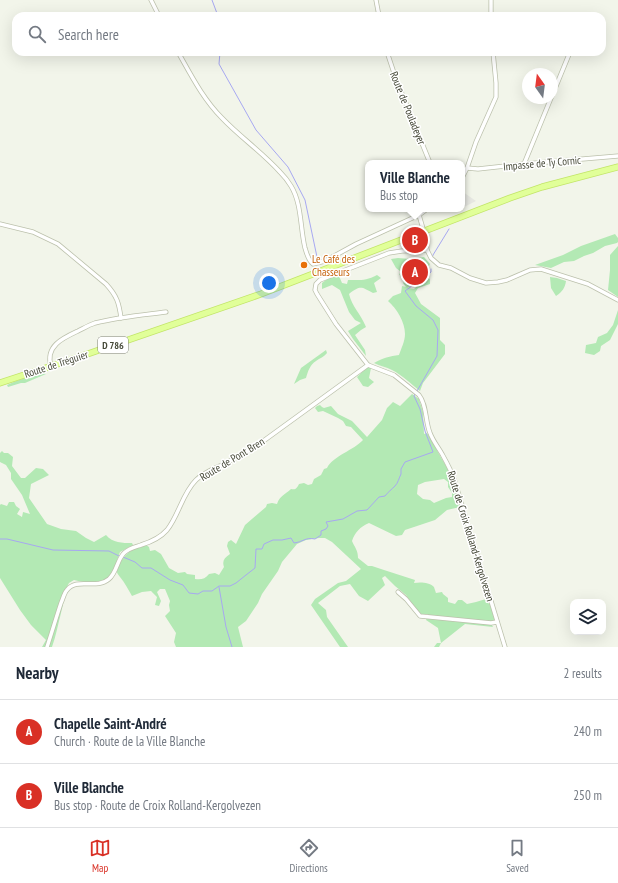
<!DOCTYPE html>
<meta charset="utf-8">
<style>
body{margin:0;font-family:"PT Sans Narrow",sans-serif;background:#f6f6f7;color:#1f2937}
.controls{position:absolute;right:12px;bottom:12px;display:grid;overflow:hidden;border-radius:8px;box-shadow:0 4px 16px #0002}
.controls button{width:36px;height:36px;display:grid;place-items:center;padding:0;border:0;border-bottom:1px solid #e0e1e3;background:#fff;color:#1f2937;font:20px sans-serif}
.compass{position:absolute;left:522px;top:68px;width:36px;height:36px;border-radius:50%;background:#fff;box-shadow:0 4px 16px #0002;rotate:346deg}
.you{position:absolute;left:269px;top:283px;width:14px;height:14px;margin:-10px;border:3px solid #fff;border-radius:50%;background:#1a73e8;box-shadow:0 0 0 6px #1a73e833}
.badge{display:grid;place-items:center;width:26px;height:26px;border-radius:50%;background:#d93025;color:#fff;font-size:13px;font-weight:700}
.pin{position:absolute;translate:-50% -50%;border:2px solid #fff;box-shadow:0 1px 4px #0006}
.popup{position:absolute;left:365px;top:160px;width:100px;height:52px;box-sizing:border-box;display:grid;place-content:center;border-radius:8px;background:#fff;filter:drop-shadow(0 1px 3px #0005);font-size:13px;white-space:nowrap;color:#747a83}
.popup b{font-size:15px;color:#1f2937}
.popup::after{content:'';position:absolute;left:50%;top:100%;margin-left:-8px;border:8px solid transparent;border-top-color:#fff}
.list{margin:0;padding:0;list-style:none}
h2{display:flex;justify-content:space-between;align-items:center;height:52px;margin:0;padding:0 16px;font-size:17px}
h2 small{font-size:13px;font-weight:400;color:#747a83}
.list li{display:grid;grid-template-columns:26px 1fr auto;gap:12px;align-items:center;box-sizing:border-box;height:64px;padding:0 16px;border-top:1px solid #e0e1e3}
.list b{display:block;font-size:15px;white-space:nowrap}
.list p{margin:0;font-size:13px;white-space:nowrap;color:#747a83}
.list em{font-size:13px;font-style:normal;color:#747a83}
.icon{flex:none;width:22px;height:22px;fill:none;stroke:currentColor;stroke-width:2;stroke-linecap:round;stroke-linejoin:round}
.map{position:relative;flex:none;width:618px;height:647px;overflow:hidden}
.search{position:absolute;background:#fff;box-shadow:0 4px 16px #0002;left:12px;right:12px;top:12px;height:44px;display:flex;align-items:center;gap:10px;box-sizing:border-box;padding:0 14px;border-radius:12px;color:#747a83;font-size:15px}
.sheet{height:180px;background:#fff}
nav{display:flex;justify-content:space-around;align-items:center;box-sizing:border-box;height:56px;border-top:1px solid #e0e1e3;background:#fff;font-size:11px;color:#747a83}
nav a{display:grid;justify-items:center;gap:2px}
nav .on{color:#d93025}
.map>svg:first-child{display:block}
</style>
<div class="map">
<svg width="618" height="647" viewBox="0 0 618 647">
<rect width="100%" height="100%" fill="#f2f5ea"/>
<g fill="#b3e9b4" fill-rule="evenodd">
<path d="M615,234L618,238V242L617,243L605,246L593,253L584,256L574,261L564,262L551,268L535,265L563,255L581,246Z"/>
<path d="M618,246V297L608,290L610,270V255Z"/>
<path d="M424,257L430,264L429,266L421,277H420L408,288L414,289L427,277L430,279V284L418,288L415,293L421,304L440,318V340L445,345V354L423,383L420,391C411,384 402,375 392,370C386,367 380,366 374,363C383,358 390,356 399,355C401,349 405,341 405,334C405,322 397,309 388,301L393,296L401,293L402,286L406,287L403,283L404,282L399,274L401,273L411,271L412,274L419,272L418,269H416L400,271L396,268L391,259L398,258L410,259Z"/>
<path d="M336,275L339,276L342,283L347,284L348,280C360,280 366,281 377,275L381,278L374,283L377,292L373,293C361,287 361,285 349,294C352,307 361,314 366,327L361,330L355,335L365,350L366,356L353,339L348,331L361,323L355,320L349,312L340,290L332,285L322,289V283L330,277Z"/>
<path d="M550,277L557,278L566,281C565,288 562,292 556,296L551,288Z"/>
<path d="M618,310V324L610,340L601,346L600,351L594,355L585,353L586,345L596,343L598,337L607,333L613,325Z"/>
<path d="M326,350L327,353C324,357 320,358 316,361C310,365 308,371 306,378L300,380L294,384L301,368Z"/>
<path d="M367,367L371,368L369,378L374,382L368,387L363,386L357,377Z"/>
<path d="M42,373L46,374L25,383H21L8,387L7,385L16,381Z"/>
<path d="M412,394L419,399L423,412L424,434L427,433C431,439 434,445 437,450C442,461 448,466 451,478L449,481L450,483H453L459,501L458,504L460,507L447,510L435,520L405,530L402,535L396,536L369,523C360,527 355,532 352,541C355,548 358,550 358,558L368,566H372L384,570L415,580L414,583C420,582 429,582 434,587C434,587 436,593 436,593L442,592L443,594L448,598V602L455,604L458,600H462L467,604L476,602L486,599L489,604H490L495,621L490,622L493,627L465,624L441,643L439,647H434L437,643H441L438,628L426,620L428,614H421L418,612L406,595L395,586L385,576L382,578L385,585L368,601L359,596L350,584L340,586L318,603L326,610L327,617L348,647H340L311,605L315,599L338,583L346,581L361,569L332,542L325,538H319L306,540L297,544L282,562L278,571L262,594L258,603L246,621L238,627L243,647H176L174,642L176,633L165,616L170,611L169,605L170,601L165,589H160L157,592L161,601L159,606L155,605L157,597L151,591L142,592L132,596C128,589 125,583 120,577C119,575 117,574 117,572C117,569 119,565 120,563C126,552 134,548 146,545L149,547L150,551L155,550L161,554L169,568L178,573L185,572L187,574L195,575V579C201,580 205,579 209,574L215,573L219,575L224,567C222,561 224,558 230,554L227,546L228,542L231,540L236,544L245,525L266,507L267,504L272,503L277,504C280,495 285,495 291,489C296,490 297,488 299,484L304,483L308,485L312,484L314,479L321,475L324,469L327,468C333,456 354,450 363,440L351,427L346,426L343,421L338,418L323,411L318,412L315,408L317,406L320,405L322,407L324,408L331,406L338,414L352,421L367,437L382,420L387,408L393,402L400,406ZM444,479L448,482V487L452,493V497L446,498L434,503L430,500L423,499L417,494L418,485L425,482Z"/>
<path d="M2,451L4,453H8L13,457L12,466L21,478H25L36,468L43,469L49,475L31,484L29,498L47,524L61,529L76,531L86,538L94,542L106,535C113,543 122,543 132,543L133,545L120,552C117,559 116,567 112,573C104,586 87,583 74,580L69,583L67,587L68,591C64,598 63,605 61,613C58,624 56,636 52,647H42L46,640L31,625L20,610L0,578V505L1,504L7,506L9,502H14L16,506L20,509L17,514L22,517L23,512L30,514L22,495L11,479V473L6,465L0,462V453Z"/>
</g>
<path fill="#e6e7e1" d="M462,187H463L464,189L463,192L476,201L462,208Z"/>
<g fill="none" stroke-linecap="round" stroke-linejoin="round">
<g stroke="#a7a8f1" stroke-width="1">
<path d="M212,0L218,16"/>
<path d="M220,52L219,64L256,130L288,167L305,200L317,257L320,260"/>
<path d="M432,258L433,255L449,229"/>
<path d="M417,391L437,356L438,330L433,320L416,306L405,291L431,272V269"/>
<path d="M0,539H7L53,550L109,551L119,556"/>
<path d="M123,557L135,562L142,568H151L170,580L183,585L189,593L198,594L203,591H212L219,586H230L236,583L246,575L255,568L256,549H262L264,544L273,540H282L291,538L294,543C303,542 305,537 315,539L321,535V531L326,529L328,526L326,522L343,519L357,511L367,510L379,497L385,496C388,492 391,490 395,486C398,483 399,478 401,474V469L405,462L433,452L425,431L420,409L414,396L415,394"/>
<path d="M219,587L226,627L232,647"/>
</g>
<defs>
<g id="street">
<path d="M151,0L159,16"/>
<path d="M376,0L379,16"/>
<path d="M491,16V0"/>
<path d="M178,52C191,75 203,99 222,118C240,137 262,152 280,172C284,176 288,181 291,186C302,204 300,228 305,248C307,254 308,260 313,264L325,261L356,244L419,215"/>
<path d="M387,52L396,79L430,163"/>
<path d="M552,96L570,52"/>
<path d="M524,164L551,98"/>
<path d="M467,168L478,169L524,164L618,156"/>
<path d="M462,178L467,168L476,142L496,97V83L493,52"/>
<path d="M427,209L419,215L426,239L427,250L431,258L439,265L451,268L470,278L486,283L498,282L507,280L530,270L541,269L588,284L618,300"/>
<path d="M0,224L33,232L58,244L106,284C117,296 119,303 121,318"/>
<path d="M427,250L402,251L389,253L320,280L316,284L315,290L317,294L336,324L368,365L394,375L419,395C427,405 425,421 430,433C433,441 438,447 442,454C447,463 451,470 454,479L505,647"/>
<path d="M51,366C45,346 63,338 78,331C84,328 89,325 95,323C118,317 142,315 166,312"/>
<path d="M398,592L406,599L420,616L491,623L497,622"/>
<path d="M47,647C52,632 56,618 61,603C63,599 64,593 67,590C77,577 96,590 109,579C117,572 117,560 124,553C129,548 135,547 141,545C151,542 160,538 167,530C179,515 182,494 196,480C203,473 213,469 222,465C235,458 249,451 262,442L368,365"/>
</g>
<path id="primary" d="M0,383L76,358L261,294L510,198L542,187L618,167"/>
</defs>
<use href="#street" stroke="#bcc1ac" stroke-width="5"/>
<use href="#primary" stroke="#c2e568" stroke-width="7"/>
<use href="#street" stroke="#fff" stroke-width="3.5"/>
<use href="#primary" stroke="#e1ff99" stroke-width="5.5"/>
</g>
<circle fill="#e8710a" stroke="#fff" stroke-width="1.5" cx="304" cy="265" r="4"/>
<g text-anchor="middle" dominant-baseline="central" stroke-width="3" stroke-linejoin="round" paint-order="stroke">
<rect fill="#fff" stroke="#7e8074" stroke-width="1" x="98" y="337" width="30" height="16" rx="3"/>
<g font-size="10" font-weight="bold" fill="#464938">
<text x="113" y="345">D 786</text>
</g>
<g font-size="11" fill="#464938" stroke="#fff">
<text transform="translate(408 108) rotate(68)">Route de Pouladeyer</text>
<text transform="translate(542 163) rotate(-5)">Impasse de Ty Cornic</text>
<text transform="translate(56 364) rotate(-18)">Route de Tréguier</text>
<text transform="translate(232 459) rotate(-31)">Route de Pont Bren</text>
<text transform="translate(471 536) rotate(73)">Route de Croix Rolland-Kergolvezen</text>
</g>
<g font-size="11" fill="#c56008" stroke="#fff" text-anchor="start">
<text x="312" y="259">Le Café des<tspan x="312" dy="13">Chasseurs</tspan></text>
</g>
</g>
</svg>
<div class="controls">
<button><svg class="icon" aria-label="layers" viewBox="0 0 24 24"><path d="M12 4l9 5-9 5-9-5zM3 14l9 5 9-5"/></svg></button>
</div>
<svg class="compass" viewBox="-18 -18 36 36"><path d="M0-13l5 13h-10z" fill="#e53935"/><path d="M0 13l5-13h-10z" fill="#747a83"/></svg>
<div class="you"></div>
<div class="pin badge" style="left:415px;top:272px">A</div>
<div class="pin badge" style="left:415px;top:240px">B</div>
<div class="popup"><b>Ville Blanche</b>Bus stop</div>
<div class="search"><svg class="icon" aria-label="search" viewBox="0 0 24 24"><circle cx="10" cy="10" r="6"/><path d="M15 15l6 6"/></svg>Search here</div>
</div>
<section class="sheet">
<h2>Nearby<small>2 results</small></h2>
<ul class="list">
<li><span class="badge">A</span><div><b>Chapelle Saint-André</b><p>Church · Route de la Ville Blanche</p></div><em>240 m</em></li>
<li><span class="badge">B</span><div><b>Ville Blanche</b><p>Bus stop · Route de Croix Rolland-Kergolvezen</p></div><em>250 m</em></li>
</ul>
</section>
<nav>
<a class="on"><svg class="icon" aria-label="map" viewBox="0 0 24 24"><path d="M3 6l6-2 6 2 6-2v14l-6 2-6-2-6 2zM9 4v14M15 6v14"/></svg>Map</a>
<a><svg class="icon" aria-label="directions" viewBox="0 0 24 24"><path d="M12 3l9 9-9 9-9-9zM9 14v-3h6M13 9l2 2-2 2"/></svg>Directions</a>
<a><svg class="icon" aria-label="saved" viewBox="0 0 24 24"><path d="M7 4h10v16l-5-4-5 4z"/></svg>Saved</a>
</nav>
